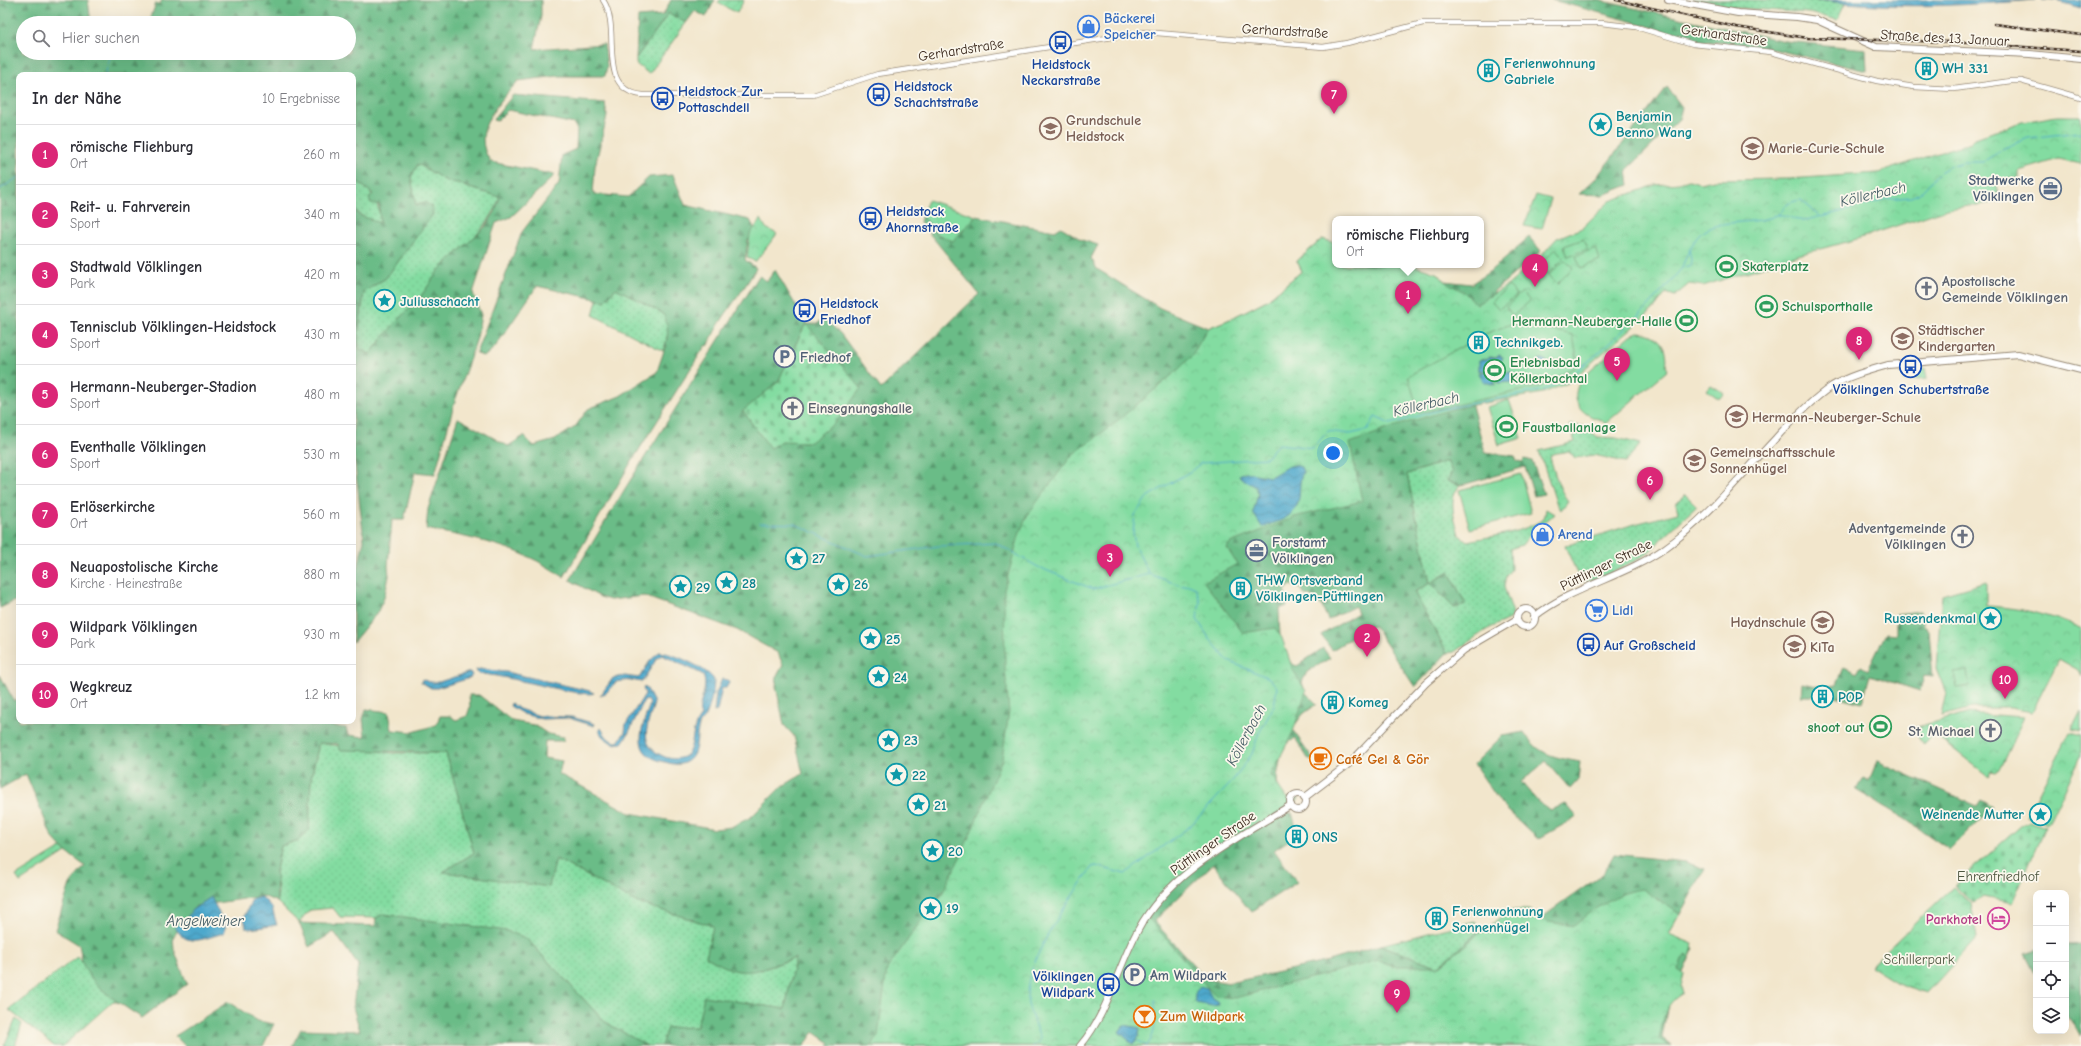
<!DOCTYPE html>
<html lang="de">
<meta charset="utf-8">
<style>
body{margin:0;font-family:"Comic Neue",sans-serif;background:#f2f2f3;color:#2b2b33}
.controls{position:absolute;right:12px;bottom:12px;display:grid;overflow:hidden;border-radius:8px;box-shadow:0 4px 16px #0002}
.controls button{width:36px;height:36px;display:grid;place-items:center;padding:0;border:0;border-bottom:1px solid #e1e1e2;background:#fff;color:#2b2b33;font:20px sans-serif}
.you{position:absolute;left:1333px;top:453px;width:14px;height:14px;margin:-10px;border:3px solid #fff;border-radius:50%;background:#1a73e8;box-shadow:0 0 0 6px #1a73e833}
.badge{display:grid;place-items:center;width:26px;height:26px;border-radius:50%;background:#db2777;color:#fff;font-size:13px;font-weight:700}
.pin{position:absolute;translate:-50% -33px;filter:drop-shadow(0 1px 2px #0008)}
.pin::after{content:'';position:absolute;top:21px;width:14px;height:12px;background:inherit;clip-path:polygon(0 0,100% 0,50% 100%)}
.popup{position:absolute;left:1332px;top:216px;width:152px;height:52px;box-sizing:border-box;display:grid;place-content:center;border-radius:8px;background:#fff;filter:drop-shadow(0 1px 3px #0005);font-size:13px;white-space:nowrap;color:#7c7c81}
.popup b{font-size:15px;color:#2b2b33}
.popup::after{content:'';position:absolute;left:50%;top:100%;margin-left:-8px;border:8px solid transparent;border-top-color:#fff}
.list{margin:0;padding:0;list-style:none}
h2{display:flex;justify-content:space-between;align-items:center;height:52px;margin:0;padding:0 16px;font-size:17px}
h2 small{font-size:13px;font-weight:400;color:#7c7c81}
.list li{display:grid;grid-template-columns:26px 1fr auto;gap:12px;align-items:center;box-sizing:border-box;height:60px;padding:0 16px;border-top:1px solid #e1e1e2}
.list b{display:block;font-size:15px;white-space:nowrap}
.list p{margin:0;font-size:13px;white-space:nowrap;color:#7c7c81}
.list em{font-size:13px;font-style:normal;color:#7c7c81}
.icon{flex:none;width:22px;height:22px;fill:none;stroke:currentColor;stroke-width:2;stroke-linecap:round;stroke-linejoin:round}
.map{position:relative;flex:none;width:2081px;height:1046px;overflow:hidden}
.search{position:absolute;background:#fff;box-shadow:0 4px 16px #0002;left:16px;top:16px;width:340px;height:44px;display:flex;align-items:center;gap:10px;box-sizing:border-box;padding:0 14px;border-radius:22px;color:#7c7c81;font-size:15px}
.panel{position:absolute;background:#fff;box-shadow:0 4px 16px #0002;left:16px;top:72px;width:340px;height:652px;border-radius:8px}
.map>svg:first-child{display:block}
</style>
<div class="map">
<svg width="2081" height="1046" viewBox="0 0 2081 1046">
<defs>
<pattern id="grass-dots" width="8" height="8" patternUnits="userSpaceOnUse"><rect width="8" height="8" fill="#83dca1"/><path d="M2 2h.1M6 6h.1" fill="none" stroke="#72bd8a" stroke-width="1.8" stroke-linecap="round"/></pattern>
<pattern id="forest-firs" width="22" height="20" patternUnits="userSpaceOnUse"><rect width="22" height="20" fill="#6abc87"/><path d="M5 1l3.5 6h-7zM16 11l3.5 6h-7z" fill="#58996e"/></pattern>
<pattern id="cemetery-stones" width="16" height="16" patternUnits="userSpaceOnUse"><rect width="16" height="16" fill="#83dca1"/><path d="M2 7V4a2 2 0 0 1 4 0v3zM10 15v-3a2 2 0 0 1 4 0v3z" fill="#72bd8a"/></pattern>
<pattern id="park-crowns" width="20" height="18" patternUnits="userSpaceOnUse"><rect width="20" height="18" fill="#83dca1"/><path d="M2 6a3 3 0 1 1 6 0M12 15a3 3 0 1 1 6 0" fill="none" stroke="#72bd8a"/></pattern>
<pattern id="garden-furrows" width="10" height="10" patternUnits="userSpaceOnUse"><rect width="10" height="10" fill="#83dca1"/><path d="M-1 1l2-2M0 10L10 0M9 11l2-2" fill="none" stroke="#72bd8a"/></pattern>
<pattern id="water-waves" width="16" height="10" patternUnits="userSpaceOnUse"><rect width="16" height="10" fill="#4ea8cc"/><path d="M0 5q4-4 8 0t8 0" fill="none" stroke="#4289a5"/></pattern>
</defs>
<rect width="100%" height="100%" fill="#fbf7ec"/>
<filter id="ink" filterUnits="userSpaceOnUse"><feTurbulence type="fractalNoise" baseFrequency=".025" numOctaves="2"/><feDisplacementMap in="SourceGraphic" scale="8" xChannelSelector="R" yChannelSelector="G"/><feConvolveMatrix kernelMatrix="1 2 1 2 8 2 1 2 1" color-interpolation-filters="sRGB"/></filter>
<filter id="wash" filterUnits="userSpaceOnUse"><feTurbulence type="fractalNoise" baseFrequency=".012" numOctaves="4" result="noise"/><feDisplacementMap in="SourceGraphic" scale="16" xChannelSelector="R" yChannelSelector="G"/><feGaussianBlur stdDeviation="0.9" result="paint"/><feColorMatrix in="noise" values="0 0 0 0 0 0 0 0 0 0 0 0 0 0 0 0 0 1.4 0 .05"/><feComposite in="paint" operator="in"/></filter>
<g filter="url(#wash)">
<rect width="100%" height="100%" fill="#f2e6cc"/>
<g fill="url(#grass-dots)" stroke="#5f8360">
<path d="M1692,0H1817L1845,3L1837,20L1809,13L1739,8Z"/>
<path d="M669,13L686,23L649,74L636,64V58Z"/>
<path d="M418,164L448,182L459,183L466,187L500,196C489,231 464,244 441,269C432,278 427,290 419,299C403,319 386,332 370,354L359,349L358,335L364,292L386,278L433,214L424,202L416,206L411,177Z"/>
<path d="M353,178C372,190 380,202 380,223C350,216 353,206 353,178Z"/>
<path d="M616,288L663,313C671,324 668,338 663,351L593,315L597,300L605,301Z"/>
<path d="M1569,425L1583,426L1598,437L1616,438L1641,444L1625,462L1594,455L1575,458L1569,451L1552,454L1550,457C1554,471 1559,490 1568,501L1561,510L1556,502L1539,451L1575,442Z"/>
<path d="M1447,461L1452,472L1447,481L1460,485C1447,500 1455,518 1459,535L1467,541C1493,536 1522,533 1544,519L1546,509L1554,514L1528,537L1522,545L1510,549L1511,569L1506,576L1504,587L1513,613L1511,618L1486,630L1454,652L1447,653L1414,592L1430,583L1454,608L1466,605L1449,572L1430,583L1407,474Z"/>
<path d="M1685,494L1697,506L1660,540C1649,558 1601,580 1581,582L1565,546L1631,525L1678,513L1676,503Z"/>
<path d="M319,743L391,753H446L474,853L443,872L556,859L638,903L714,926L706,957L761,970L795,958L785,1009L697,1027L667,1028L661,1046H647L605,1022L526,938L383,914L376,918L340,917L333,908L310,910L299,923L277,902L278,891L276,870L281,846L299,840L309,830L311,778Z"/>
<path d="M1475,921L1480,930L1438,967L1381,945Z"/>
<path d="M78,956L94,981L119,1003L113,1001L63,1046H54L9,1010Z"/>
<path d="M16,1019L22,1024L15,1046H4Z"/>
</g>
<g fill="url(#forest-firs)" stroke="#527352" fill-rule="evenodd">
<path d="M0,0H88L91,23H23V53H349V23H149L156,3L160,4L162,0H541V16L534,49L604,44L607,66L605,76H558L518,81C498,104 469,132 491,162L555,175L511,217L496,223L473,293L481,315L477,338L455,401L435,474L415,472L404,520H392L388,566L389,576L384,598L377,613L353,642V578L358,568L364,540L353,448V206L359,215L380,223L379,205L371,203L369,198L373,194L353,178V75H19V599L0,608ZM418,164L448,182L459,183L466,187L500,197L495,212L485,227L439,270L419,299L395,323L370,354L359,349L358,335L364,292L386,278L433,214L431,206L424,202L416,206L411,177Z"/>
<path d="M671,0H715L706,17L695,11L686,23L669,13L636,58L638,17L663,15Z"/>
<path d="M1552,0H1597L1785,41L1866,49L1867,71L1768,48L1693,40L1638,23Z"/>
<path d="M1667,87L1682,107L1679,119L1627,170L1629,185L1603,195L1579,194L1595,179Z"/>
<path d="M513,95L605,103L607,116L595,166L593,194L628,197L649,177L673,175L685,205L750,220L757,233L748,240L745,260L756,268C744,292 716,322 709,345L705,346L630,464L564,577C552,570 541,562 529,557C497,542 460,536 426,529L428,509L458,418L508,446L524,436L534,446L555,440L575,427L588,409L620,396L657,372C662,354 675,330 662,313L616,288L605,301L537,286L495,347L484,357L476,353L522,232L559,184L562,155L576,149L577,130L574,124L508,110L497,121L493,120Z"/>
<path d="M922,215L937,234L953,241L976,216L1055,231L1061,227L1082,240L1098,245L1091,258L1097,269L1160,308L1208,328L1228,320L1267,300L1302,271L1297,261L1322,239L1335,243V265C1362,265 1427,259 1444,281L1471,284L1489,272L1529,237L1541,251L1494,291L1490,302L1470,399L1485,452L1515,456L1517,461L1522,462L1525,459L1532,461L1544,494L1534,496L1525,467L1462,485L1447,481L1452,472L1447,461L1407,474L1430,583L1414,592L1447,653L1415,687L1374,626L1367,628L1332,650L1321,635L1358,613L1355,606L1328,620C1322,606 1320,599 1305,595L1301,589L1291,585L1285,591L1287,606L1279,609C1280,625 1277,660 1297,666L1323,648L1330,658L1307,672L1302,682L1305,692L1317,704L1303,714L1292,729L1314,760H1309L1295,738L1286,745L1281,755L1277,777L1278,788L1275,810L1292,813L1298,834L1274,850L1297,882L1251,912L1213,864L1154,921L1206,979L1229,983L1325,962L1381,945L1438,967L1480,930L1522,917L1544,916L1603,874L1614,854L1685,862L1705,869L1669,934L1694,948L1667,1009L1662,1038L1672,1046H828L830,1043L814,1032L804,1046H661L667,1028L697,1027L704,996L785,1009L795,958C777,963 758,974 738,971C727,969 716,962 706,957L713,926L638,903L556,859L549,887L443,872L474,853L446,753L340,750L338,744L319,743L311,778L309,830L299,840L281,846L276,870L277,902L263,896L196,906L173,937L174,949L187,984L142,1018C122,1005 97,990 85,969C81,962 81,952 79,945L55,930L70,884L85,866L66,852L52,837L26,774L0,789V675L14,701L19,698V721H318L319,724L346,728L348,735L365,737L363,719L366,709L389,712L392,730L413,732L436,725L440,716H450L456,720L467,716L470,707L469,695H479L512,721L534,725L548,734L564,737L563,741H545L544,758L562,761L559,774L630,813L715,829L731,827L751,817L781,787L803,774L794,736L784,725L776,686L777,676L783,665L778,653L737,630L644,596L610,600L600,597L570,580L626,487L759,276L767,281L775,270L806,323L778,382L743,411L770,448L782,441L810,442L860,388L806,324H817L823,318L840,333L881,389L979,294L920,222Z"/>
<path d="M1449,572L1466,605L1454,608L1430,583Z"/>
<path d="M1920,611L1924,625L1929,631L1933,677L1924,676L1920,691L1870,675L1862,703L1835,696H1801L1802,683L1822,687L1837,685L1844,667L1857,673L1861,666L1868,670L1886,633L1896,634V614Z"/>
<path d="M1524,732C1539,756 1555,757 1580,762L1578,780L1570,789L1546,761L1521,782L1538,802L1550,810L1566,804L1577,817L1538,839L1502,805L1474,764L1502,736Z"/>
<path d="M1877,761L1977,806L1981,800L1993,807L1950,850L1905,819L1856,790L1863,778L1869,781Z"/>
<path d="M383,914L507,931L526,938L605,1022L647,1046H292L301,1029L360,1031L353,1007L358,965L334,932L309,947L299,923L375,926L376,918Z"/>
<path d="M2081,944V1036L2066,1015V945Z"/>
<path d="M2036,949V974L2025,953Z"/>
<path d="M228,1002L258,1021L274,1024L263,1046H185L175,1036Z"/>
</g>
<g fill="url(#cemetery-stones)" stroke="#5f8360">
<path d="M806,323L861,388L836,422L810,442L782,441L770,448L743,411L778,382Z"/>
<path d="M2030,821L2045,827L2012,903L1984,897L1972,903L1954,885L2023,824Z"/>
</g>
<g fill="url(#park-crowns)" stroke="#5f8360">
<path d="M2057,116H2081V164L2059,159L2019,171V178L1997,180L1998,202L1947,209L1857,239L1772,262L1771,264L1703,286L1689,284L1675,296L1666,293L1655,308L1568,383L1543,393L1455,408L1393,427L1350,443L1362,501L1298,516L1230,543L1227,548L1237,564L1204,582L1243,633L1275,628L1282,638L1293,670L1306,691L1293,732L1271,775L1287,799L1296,794L1299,799L1170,884L1144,913L1215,996L1235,998L1379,960L1392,966H1440L1480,933L1510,911L1515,910H1530L1548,922L1574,926C1598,907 1611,894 1642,889L1680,914L1669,934L1693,944L1690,958L1687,955L1682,959L1678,970L1684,974L1681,986L1683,993C1663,1005 1664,1018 1659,1039L1670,1046H871L878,1036L887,969L930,908H935L963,851L1002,759L1009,712L1005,668L1004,590L1020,532L1028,514L1072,455L1110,427L1178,370L1191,357L1208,328L1228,320L1267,300L1302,271L1297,261L1322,239L1335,243V265H1412L1439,274L1444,281L1464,292L1477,304L1508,285L1538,259L1557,238L1582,228L1610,201L1655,185L1679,183L1689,180L1699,183L1714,180L1788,179L1878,173L1971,142L1975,138L2022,122Z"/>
<path d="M1536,195L1551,199L1542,229L1524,226Z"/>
<path d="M761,219L766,228L777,234L755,262L747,257L750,234Z"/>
<path d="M1925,368L1927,379L1905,381L1903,369Z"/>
<path d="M1986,582V606C2019,607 2052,615 2081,629V676L2078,670L2059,659L2032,712L2011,708H1972L1941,716L1946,693L1936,668L1942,595Z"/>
<path d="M2081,711V731L2072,729Z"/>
<path d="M1966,713L2024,717L2000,768L1995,772L1991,771L1988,776L1934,734L1923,745L1915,730L1914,728Z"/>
<path d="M2070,732L2081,735V756L2048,824L2027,816Z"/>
<path d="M1953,887L1971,904L1977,938L1927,993L1897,983L1870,966Z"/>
</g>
<g fill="url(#garden-furrows)" stroke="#5f8360">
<path d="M720,0H744L737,13L718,3Z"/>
<path d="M61,848L66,852L20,882L16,876Z"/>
</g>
<g fill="#83dca1" stroke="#5f8360">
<path d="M928,200L976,216L953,241L937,234L922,215Z"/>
<path d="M1584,239L1588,249L1568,256L1564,246Z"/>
<path d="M1596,248L1600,260L1581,268L1576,256Z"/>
<path d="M1556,249L1564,258L1548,274L1539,265Z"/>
<path d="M1733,257L1737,269L1720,274L1717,263Z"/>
<path d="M1565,260L1573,268L1557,284L1549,275Z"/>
<path d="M1509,286L1517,295L1499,309L1492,301Z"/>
<path d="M1522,292L1530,301L1513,316L1506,307Z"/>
<path d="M1511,324L1533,326L1573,335L1578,365L1542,386L1419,413L1408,376L1485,334Z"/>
<path d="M1638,332C1658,333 1670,347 1666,366L1668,370L1605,424L1602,420C1579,415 1568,399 1582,378L1631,335Z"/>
<path d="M1711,385L1724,393L1719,399L1707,390Z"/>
<path d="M1509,400L1522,438L1499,445L1487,407Z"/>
<path d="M1521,474L1531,513L1470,529L1459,490Z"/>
<path d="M1967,671L1969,686L1957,688L1954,673Z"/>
</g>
<g fill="url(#water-waves)" stroke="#446975">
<path d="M1817,0H2035C1962,6 1890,9 1817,0Z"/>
<path d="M2042,0H2081V8L2056,1Z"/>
<path d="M1499,355L1503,357L1501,361L1503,368L1497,370L1496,367L1491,366L1489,370L1479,371V360L1487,359L1490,357L1496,358Z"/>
<circle cx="1542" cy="364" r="5"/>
<path d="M1489,371L1493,374L1495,385L1484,382L1479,373Z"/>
<path d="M1512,372L1513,382L1498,383L1497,373Z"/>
<path d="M1294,465L1301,467L1303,472C1298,482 1301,492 1298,503C1293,519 1276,522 1262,527L1253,513L1258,494L1256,487L1241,478L1239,475L1246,472L1270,477L1287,467Z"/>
<path d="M659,652C671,652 709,669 714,680C714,691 710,706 706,716C704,720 700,721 699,726C695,738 699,755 686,762C680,766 672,764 665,762C629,755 642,728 650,704L648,700L644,701L627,736L622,743L613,744L602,736L599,730L601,728C605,735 609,742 618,742L625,732L626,724L645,694L643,688L646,687L654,703C648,726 636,745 665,757C671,759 680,760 686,755C695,748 690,728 701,716C695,706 711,688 702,674L662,655L657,658L642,682L630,680L616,682L606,693L600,696L613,678L625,676L639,678L650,661Z"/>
<path d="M480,669L506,672L590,691L594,693C586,699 499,673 478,674L476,670Z"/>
<path d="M470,672L472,675L470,678L437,688H431L421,682L422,679L429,682H439Z"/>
<path d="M722,679L728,680L729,683L726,688H722L717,711L714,712L716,693Z"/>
<path d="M511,703L519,709L540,716L572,717L595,724L594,726L569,718L542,719L523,714L510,706Z"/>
<path d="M211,897L226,927L224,933C204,938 187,949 175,927L186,919L192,910Z"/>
<path d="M262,897L272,908L277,925L250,929L246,928L244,917L252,899Z"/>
<path d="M1200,986L1207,988L1212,998L1218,1001L1219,1005L1212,1006L1196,1003C1193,996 1195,992 1200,986Z"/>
<path d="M1124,1025L1140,1028L1139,1037L1133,1044L1119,1032Z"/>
</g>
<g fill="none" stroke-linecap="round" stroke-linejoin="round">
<g stroke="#4ea8cc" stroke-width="1">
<path d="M105,75L111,53"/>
<path d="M0,189L19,177"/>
<path d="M1777,215C1791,214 1790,220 1799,220C1805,221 1813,218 1819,217"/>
<path d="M1682,267L1689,250"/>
<path d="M759,523H770"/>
<path d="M772,523L795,524L867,556L939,546L996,543L1038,567L1093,589L1149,574"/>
<path d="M1137,1040L1147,1046C1157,1032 1156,1017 1155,1000"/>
<path d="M1033,1046L1040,1041V1037C1036,1030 1027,1003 1027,997C1026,958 1071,898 1092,867L1096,866L1125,874L1189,827L1230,784L1252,754L1258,735L1274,706L1277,687L1269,678L1228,661L1209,638L1197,619L1200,602L1196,588L1189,585L1182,586L1149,574L1135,546L1133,532L1135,515L1147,497L1191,471L1201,463L1266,458L1278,444L1313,448L1328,431L1350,434L1368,430L1375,417L1390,424L1443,409L1544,390L1573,374L1596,355L1636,319L1666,287L1682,268L1692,265L1689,249C1693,244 1696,238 1700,234C1716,218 1755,225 1775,216C1788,210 1780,203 1801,200L1821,217L1886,199L1911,197L1920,193L1940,172L1950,166L1963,162H1983L2004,148L2028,138L2081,132"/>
</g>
</g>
</g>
<g filter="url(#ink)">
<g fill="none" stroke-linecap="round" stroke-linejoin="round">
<defs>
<path id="minor" d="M603,0C623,29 594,90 643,95H813L878,74L1145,32L1323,47L1347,43L1423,23H1601L1636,27L1693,44L1771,52L1877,81L1914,87L1954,89L2011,81H2021L2081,98"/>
<g id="major">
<path d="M1668,0L1738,13L1797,17L1817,20L1876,47L2030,54L2081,59"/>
<circle cx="1526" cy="618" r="9"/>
<path d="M1534,617C1573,586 1625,577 1665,548C1708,518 1741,475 1776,438C1793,419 1811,400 1832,386C1848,376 1870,370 1888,365L2018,354L2081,370"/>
<circle cx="1298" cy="802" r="8"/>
<path d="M1304,798L1350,763L1426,683L1464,650L1517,619"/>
<path d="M1080,1046C1109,1012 1117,968 1138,930C1169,872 1237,839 1291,805"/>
</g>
</defs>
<use href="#minor" stroke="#968875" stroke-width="6"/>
<use href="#major" stroke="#968875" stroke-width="8"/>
<use href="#minor" stroke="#fff" stroke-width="4.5"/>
<use href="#major" stroke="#fff" stroke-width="6"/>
<defs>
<g id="rail">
<path d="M1616,0L1736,27L1808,38L1952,42L2081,51"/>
<path d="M1994,24L2081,35"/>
</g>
</defs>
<use href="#rail" stroke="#3b2a1e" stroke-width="2.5"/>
<use href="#rail" stroke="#fbf7ec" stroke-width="1" stroke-dasharray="3" stroke-linecap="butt"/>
</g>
</g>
<defs>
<symbol id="shop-ring" viewBox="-11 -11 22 22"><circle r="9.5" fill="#fbf7ec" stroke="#3f7fe0" stroke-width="1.5"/><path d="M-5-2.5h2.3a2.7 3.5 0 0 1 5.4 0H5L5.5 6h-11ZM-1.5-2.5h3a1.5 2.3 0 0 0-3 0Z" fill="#3f7fe0"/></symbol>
<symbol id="bus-ring" viewBox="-11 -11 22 22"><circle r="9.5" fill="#fbf7ec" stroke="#1a4fb4" stroke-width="1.5"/><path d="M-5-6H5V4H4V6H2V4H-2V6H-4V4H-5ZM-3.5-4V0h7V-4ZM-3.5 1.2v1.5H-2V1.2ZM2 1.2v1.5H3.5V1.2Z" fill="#1a4fb4"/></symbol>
<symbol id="building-ring" viewBox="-11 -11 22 22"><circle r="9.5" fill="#fbf7ec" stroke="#0f9aa8" stroke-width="1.5"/><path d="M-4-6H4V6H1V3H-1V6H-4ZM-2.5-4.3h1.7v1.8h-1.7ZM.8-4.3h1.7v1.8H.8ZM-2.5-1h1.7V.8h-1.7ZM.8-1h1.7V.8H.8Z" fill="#0f9aa8"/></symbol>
<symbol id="sight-ring" viewBox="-11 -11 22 22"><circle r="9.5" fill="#fbf7ec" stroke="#0f9aa8" stroke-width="1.5"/><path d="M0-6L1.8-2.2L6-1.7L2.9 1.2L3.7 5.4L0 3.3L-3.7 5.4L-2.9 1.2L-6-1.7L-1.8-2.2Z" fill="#0f9aa8"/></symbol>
<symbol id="school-ring" viewBox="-11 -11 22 22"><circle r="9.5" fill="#fbf7ec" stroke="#8d6e63" stroke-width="1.5"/><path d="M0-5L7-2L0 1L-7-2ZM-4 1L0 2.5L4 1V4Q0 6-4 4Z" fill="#8d6e63"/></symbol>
<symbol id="office-ring" viewBox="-11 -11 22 22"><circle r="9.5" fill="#fbf7ec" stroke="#5c6f8a" stroke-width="1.5"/><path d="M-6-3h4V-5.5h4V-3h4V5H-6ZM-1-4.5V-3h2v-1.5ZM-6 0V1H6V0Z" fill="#5c6f8a"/></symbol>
<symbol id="stadium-ring" viewBox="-11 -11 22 22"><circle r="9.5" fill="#fbf7ec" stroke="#2e9e5b" stroke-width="1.5"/><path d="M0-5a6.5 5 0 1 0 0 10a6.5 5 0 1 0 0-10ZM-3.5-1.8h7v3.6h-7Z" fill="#2e9e5b"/></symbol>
<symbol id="church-ring" viewBox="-11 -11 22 22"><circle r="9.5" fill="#fbf7ec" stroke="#6b7280" stroke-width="1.5"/><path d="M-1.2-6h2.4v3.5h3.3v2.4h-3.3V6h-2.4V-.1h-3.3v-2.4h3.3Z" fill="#6b7280"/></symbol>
<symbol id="parking-ring" viewBox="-11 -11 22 22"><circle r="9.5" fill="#fbf7ec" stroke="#5c6f8a" stroke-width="1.5"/><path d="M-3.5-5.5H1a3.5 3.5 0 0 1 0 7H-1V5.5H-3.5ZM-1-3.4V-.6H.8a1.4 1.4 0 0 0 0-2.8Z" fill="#5c6f8a"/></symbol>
<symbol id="supermarket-ring" viewBox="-11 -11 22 22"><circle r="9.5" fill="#fbf7ec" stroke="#3f7fe0" stroke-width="1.5"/><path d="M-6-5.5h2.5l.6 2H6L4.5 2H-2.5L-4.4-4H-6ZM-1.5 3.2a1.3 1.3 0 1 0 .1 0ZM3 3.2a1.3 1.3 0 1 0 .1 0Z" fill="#3f7fe0"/></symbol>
<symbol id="cafe-ring" viewBox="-11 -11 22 22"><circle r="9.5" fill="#fbf7ec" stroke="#e8710a" stroke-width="1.5"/><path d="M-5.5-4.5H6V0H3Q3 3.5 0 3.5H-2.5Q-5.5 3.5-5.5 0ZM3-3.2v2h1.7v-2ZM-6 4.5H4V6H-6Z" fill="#e8710a"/></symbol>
<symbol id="hotel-ring" viewBox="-11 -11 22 22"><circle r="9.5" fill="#fbf7ec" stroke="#d1479c" stroke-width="1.5"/><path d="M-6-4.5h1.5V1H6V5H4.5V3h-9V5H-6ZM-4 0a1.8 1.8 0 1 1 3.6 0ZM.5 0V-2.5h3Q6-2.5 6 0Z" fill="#d1479c"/></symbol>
<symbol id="bar-ring" viewBox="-11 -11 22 22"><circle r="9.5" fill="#fbf7ec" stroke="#e8710a" stroke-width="1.5"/><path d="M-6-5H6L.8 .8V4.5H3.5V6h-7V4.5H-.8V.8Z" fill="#e8710a"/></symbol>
</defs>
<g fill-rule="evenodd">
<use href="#shop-ring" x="1076" y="14" width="25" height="25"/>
<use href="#bus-ring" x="1048" y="30" width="25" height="25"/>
<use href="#building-ring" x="1914" y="56" width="25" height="25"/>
<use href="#building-ring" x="1476" y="58" width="25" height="25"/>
<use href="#bus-ring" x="866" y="82" width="25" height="25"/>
<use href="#bus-ring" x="650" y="86" width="25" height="25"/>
<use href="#sight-ring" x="1588" y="112" width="25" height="25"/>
<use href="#school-ring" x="1038" y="116" width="25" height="25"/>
<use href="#school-ring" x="1740" y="136" width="25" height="25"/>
<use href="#office-ring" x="2038" y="176" width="25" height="25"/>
<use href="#bus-ring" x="858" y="206" width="25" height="25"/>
<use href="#stadium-ring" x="1714" y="254" width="25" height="25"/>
<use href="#church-ring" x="1914" y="276" width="25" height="25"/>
<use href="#sight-ring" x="372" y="288" width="25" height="25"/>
<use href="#stadium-ring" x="1754" y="294" width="25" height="25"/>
<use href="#bus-ring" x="792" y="298" width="25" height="25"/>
<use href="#stadium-ring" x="1674" y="308" width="25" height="25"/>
<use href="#school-ring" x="1890" y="326" width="25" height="25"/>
<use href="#building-ring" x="1466" y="330" width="25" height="25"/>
<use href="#parking-ring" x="772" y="344" width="25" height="25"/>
<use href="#bus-ring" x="1898" y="354" width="25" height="25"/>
<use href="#stadium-ring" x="1482" y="358" width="25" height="25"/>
<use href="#church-ring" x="780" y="396" width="25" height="25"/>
<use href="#school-ring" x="1724" y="404" width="25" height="25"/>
<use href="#stadium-ring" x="1494" y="414" width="25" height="25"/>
<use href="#school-ring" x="1682" y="448" width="25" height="25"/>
<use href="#shop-ring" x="1530" y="522" width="25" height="25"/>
<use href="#church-ring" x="1950" y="524" width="25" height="25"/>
<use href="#office-ring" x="1244" y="538" width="25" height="25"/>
<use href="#sight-ring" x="784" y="546" width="25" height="25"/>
<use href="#sight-ring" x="714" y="570" width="25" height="25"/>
<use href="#sight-ring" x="826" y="572" width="25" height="25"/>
<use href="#sight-ring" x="668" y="574" width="25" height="25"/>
<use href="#building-ring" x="1228" y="576" width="25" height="25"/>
<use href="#supermarket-ring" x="1584" y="598" width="25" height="25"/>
<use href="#sight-ring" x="1978" y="606" width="25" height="25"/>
<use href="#school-ring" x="1810" y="610" width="25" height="25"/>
<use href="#sight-ring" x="858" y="626" width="25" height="25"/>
<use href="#bus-ring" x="1576" y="632" width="25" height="25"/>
<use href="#school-ring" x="1782" y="634" width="25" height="25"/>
<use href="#sight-ring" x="866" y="664" width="25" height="25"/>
<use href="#building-ring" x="1810" y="684" width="25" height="25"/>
<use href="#building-ring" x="1320" y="690" width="25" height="25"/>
<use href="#stadium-ring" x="1868" y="714" width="25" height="25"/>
<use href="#church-ring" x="1978" y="718" width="25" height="25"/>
<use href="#sight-ring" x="876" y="728" width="25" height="25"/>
<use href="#cafe-ring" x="1308" y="746" width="25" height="25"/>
<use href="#sight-ring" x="884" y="762" width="25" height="25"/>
<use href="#sight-ring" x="906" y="792" width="25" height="25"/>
<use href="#sight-ring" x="2028" y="802" width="25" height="25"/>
<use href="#building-ring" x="1284" y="824" width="25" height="25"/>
<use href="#sight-ring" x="920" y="838" width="25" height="25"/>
<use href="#sight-ring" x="918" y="896" width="25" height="25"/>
<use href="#building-ring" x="1424" y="906" width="25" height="25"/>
<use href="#hotel-ring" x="1986" y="906" width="25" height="25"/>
<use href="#parking-ring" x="1122" y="962" width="25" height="25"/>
<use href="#bus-ring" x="1096" y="972" width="25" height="25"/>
<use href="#bar-ring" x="1132" y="1004" width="25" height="25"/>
</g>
<g text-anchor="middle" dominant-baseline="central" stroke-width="3.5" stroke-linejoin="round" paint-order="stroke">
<g font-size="14" font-weight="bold" fill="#366cbe" stroke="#fbf7ec" text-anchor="start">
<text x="1104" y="18">Bäckerei<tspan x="1104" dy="16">Speicher</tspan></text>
<text x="1558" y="534">Arend</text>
<text x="1612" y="610">Lidl</text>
</g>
<g font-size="14" fill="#3b2a1e" stroke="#fbf7ec">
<text transform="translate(1285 31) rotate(3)">Gerhardstraße</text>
<text transform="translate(1724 35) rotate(8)">Gerhardstraße</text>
<text transform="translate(1945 38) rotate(3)">Straße des 13. Januar</text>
<text transform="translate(961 50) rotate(-9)">Gerhardstraße</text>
<text transform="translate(1606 565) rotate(-26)">Püttlinger Straße</text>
<text transform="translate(1213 843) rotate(-35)">Püttlinger Straße</text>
</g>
<g font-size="14" font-weight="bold" fill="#0d838f" stroke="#fbf7ec" text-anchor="start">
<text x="1504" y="63">Ferienwohnung<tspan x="1504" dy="16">Gabriele</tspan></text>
<text x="1942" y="68">WH 331</text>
<text x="1616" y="116">Benjamin<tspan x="1616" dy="16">Benno Wang</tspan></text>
<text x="400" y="301">Juliusschacht</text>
<text x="1494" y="342">Technikgeb.</text>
<text x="812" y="558">27</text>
<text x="1256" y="580">THW Ortsverband<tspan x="1256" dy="16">Völklingen-Püttlingen</tspan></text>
<text x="742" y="583">28</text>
<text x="854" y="584">26</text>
<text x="696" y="587">29</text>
<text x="1976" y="618" text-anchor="end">Russendenkmal</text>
<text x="886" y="639">25</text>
<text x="894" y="677">24</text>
<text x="1838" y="697">POP</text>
<text x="1348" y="702">Komeg</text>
<text x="904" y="740">23</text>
<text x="912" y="775">22</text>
<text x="934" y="805">21</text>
<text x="2024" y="814" text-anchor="end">Weinende Mutter</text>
<text x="1312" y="837">ONS</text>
<text x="948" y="851">20</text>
<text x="946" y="908">19</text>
<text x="1452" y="911">Ferienwohnung<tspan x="1452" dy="16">Sonnenhügel</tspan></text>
</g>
<g font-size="14" font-weight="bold" fill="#164399" stroke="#fbf7ec" text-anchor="start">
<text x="1061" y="64" text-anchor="middle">Heidstock<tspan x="1061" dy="16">Neckarstraße</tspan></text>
<text x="894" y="86">Heidstock<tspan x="894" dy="16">Schachtstraße</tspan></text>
<text x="678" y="91">Heidstock Zur<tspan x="678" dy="16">Pottaschdell</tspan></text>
<text x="886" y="211">Heidstock<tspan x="886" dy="16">Ahornstraße</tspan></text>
<text x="820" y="303">Heidstock<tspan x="820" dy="16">Friedhof</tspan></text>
<text x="1911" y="389" text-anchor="middle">Völklingen Schubertstraße</text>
<text x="1604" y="645">Auf Großscheid</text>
<text x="1094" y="976" text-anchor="end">Völklingen<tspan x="1094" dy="16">Wildpark</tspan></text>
</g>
<g font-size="14" font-weight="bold" fill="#785e54" stroke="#fbf7ec" text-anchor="start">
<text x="1066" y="120">Grundschule<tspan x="1066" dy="16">Heidstock</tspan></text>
<text x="1768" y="148">Marie-Curie-Schule</text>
<text x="1918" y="330">Städtischer<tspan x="1918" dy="16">Kindergarten</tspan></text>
<text x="1752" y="417">Hermann-Neuberger-Schule</text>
<text x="1710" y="452">Gemeinschaftsschule<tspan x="1710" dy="16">Sonnenhügel</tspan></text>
<text x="1806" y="622" text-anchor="end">Haydnschule</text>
<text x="1810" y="647">KiTa</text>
</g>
<g font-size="14" font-weight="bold" fill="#4e5e75" stroke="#fbf7ec" text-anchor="start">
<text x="2034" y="180" text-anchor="end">Stadtwerke<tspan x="2034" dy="16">Völklingen</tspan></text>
<text x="800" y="357">Friedhof</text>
<text x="1272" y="542">Forstamt<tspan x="1272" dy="16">Völklingen</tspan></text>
<text x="1150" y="975">Am Wildpark</text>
</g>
<g font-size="14" font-weight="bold" fill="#27864d" stroke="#fbf7ec" text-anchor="start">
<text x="1742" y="266">Skaterplatz</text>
<text x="1782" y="306">Schulsporthalle</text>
<text x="1672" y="321" text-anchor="end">Hermann-Neuberger-Halle</text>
<text x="1510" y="362">Erlebnisbad<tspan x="1510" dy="16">Köllerbachtal</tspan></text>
<text x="1522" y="427">Faustballanlage</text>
<text x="1864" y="727" text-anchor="end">shoot out</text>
</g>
<g font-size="14" font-weight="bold" fill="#5b616d" stroke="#fbf7ec" text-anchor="start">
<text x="1942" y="281">Apostolische<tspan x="1942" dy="16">Gemeinde Völklingen</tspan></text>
<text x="808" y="408">Einsegnungshalle</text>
<text x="1946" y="528" text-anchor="end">Adventgemeinde<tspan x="1946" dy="16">Völklingen</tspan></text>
<text x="1974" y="731" text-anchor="end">St. Michael</text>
</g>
<g font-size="14" font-weight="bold" fill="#c56008" stroke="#fbf7ec" text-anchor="start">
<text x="1336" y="759">Café Gel &amp; Gör</text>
<text x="1160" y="1016">Zum Wildpark</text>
</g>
<g font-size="14" fill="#4d563f" stroke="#fbf7ec">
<text x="1998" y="876">Ehrenfriedhof</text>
<text x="1919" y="959">Schillerpark</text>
</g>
<g font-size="14" font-weight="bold" fill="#b23c85" stroke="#fbf7ec" text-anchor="end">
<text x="1982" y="919">Parkhotel</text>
</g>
<g font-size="15" font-style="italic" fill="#435c64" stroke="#fbf7ec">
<text transform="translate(1873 194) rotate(-13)">Köllerbach</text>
<text transform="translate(1426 404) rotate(-13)">Köllerbach</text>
<text transform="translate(1246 735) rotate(-62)">Köllerbach</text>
<text x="205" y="921">Angelweiher</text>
</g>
</g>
</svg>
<div class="controls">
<button>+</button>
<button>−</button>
<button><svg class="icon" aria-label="locate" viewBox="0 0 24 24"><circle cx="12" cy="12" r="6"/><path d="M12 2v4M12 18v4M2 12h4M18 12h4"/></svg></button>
<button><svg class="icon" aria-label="layers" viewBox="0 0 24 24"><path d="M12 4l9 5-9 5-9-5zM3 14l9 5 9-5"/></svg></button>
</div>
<div class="you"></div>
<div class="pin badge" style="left:1408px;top:314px">1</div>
<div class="popup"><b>römische Fliehburg</b>Ort</div>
<div class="pin badge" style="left:1367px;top:657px">2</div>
<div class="pin badge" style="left:1110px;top:577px">3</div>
<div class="pin badge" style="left:1535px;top:287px">4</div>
<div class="pin badge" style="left:1617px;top:381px">5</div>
<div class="pin badge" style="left:1650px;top:500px">6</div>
<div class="pin badge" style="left:1334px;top:114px">7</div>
<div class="pin badge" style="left:1859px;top:360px">8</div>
<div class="pin badge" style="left:1397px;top:1013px">9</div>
<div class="pin badge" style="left:2005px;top:699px">10</div>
<div class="search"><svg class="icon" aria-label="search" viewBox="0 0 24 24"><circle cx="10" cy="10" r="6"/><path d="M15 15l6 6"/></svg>Hier suchen</div>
<section class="panel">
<h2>In der Nähe<small>10 Ergebnisse</small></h2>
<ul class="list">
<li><span class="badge">1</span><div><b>römische Fliehburg</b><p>Ort</p></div><em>260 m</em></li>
<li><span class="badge">2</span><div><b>Reit- u. Fahrverein</b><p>Sport</p></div><em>340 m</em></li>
<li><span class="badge">3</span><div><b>Stadtwald Völklingen</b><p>Park</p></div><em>420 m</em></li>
<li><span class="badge">4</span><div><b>Tennisclub Völklingen-Heidstock</b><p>Sport</p></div><em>430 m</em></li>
<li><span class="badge">5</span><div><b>Hermann-Neuberger-Stadion</b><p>Sport</p></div><em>480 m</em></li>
<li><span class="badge">6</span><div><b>Eventhalle Völklingen</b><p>Sport</p></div><em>530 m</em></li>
<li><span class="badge">7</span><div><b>Erlöserkirche</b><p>Ort</p></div><em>560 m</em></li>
<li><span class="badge">8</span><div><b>Neuapostolische Kirche</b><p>Kirche · Heinestraße</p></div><em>880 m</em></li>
<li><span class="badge">9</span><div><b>Wildpark Völklingen</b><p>Park</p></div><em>930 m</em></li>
<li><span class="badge">10</span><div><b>Wegkreuz</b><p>Ort</p></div><em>1.2 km</em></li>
</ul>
</section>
</div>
